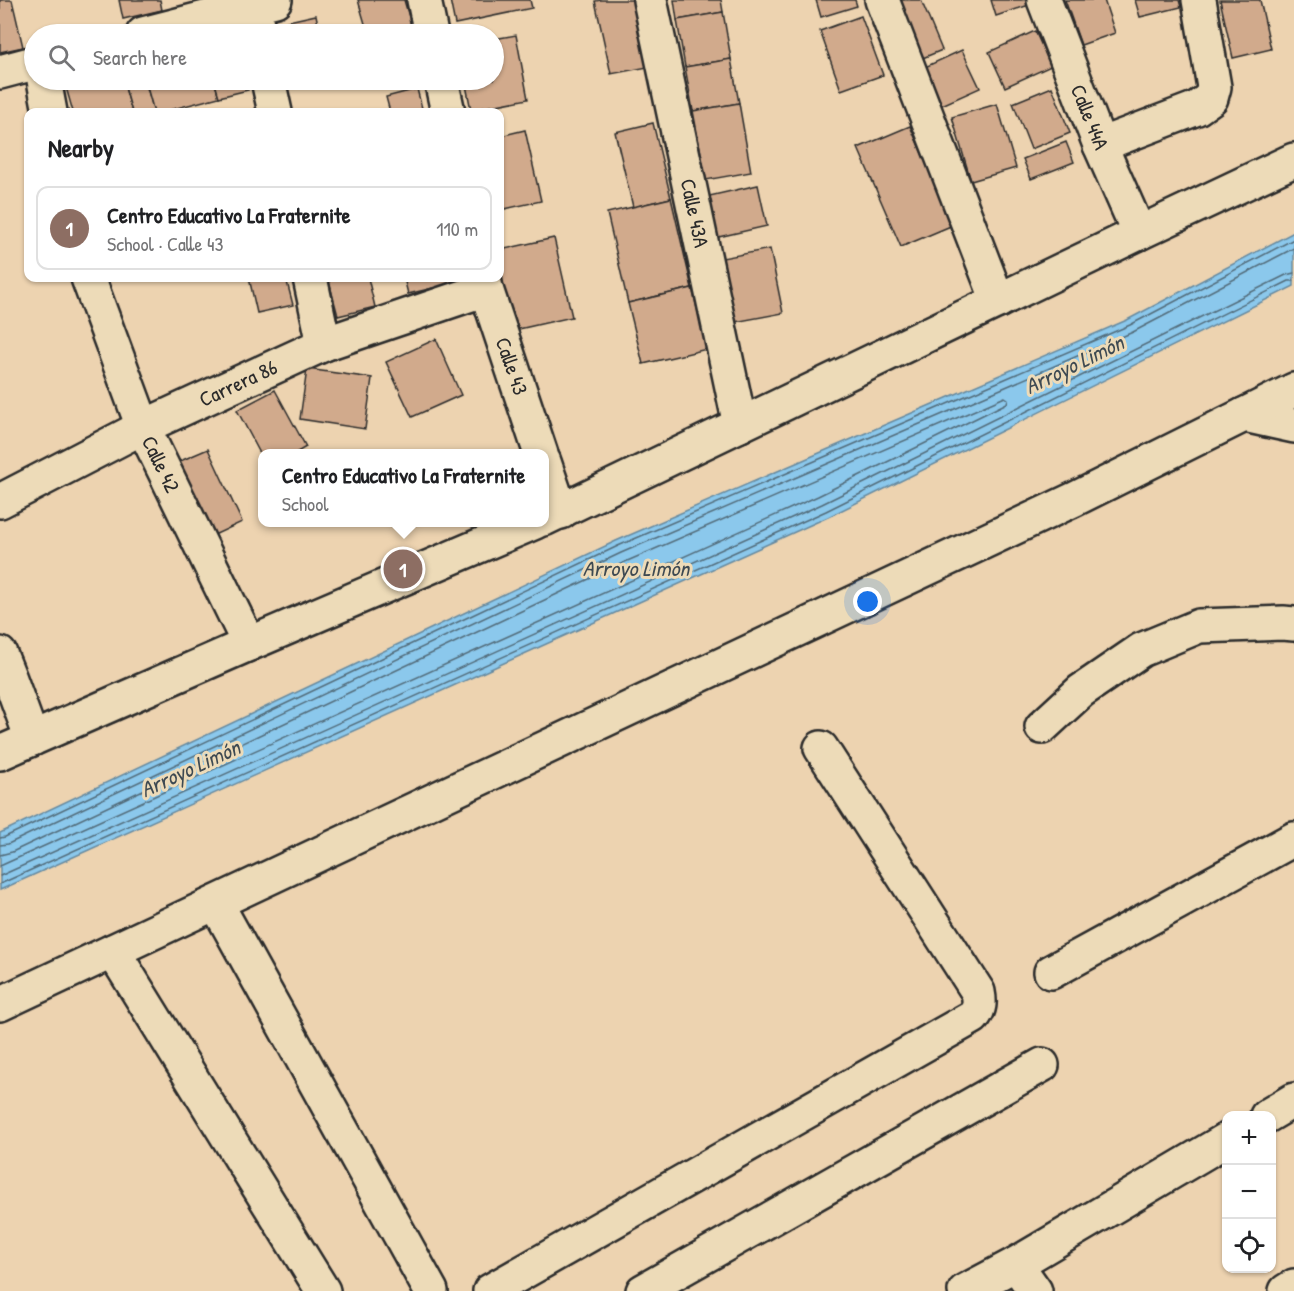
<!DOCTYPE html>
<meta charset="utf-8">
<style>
body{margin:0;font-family:"Patrick Hand",sans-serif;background:#f2f2f2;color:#202124}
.controls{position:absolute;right:18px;bottom:18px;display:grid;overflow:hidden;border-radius:12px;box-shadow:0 2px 4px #0004}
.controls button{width:54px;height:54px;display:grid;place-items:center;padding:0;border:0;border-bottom:2px solid #e0e0e0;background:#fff;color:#202124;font:30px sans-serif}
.you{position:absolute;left:868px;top:602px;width:21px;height:21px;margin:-15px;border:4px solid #fff;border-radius:50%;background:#1a73e8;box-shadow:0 0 0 9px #1a73e833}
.badge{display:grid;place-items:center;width:39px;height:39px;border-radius:50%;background:#0f766e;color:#fff;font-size:20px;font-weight:700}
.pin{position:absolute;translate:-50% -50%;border:3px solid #fff;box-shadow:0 2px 6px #0006}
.popup{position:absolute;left:258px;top:449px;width:291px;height:78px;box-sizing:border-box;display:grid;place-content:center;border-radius:12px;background:#fff;filter:drop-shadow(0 2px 4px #0005);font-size:20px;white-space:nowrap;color:#757577}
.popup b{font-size:22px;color:#202124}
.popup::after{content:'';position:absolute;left:50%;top:100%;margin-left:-12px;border:12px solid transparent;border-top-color:#fff}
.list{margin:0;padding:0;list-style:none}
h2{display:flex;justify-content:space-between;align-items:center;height:78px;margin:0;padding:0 24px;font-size:26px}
h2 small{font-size:20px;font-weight:400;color:#757577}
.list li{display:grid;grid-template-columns:39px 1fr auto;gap:18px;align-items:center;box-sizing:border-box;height:84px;margin:0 12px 12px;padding:0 12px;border:2px solid #e0e0e0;border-radius:12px}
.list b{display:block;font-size:22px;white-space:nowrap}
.list p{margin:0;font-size:20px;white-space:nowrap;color:#757577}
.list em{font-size:20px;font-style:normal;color:#757577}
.icon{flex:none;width:33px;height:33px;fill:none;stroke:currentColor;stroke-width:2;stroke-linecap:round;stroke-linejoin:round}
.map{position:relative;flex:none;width:1294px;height:1291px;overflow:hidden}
.search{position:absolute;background:#fff;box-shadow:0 2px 4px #0004;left:24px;top:24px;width:480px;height:66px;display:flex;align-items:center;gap:15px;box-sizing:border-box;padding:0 21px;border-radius:33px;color:#757577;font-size:22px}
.panel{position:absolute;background:#fff;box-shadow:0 2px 4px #0004;left:24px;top:108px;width:480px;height:174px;border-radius:12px}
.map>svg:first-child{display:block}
</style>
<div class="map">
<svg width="1294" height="1291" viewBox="0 0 1294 1291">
<rect width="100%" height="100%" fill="#edd3b0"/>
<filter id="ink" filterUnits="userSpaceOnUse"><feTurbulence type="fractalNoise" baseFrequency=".0167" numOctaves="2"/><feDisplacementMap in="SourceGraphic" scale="12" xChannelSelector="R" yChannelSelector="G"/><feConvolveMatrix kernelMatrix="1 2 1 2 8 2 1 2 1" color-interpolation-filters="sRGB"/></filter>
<g filter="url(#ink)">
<path fill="#8bc8ec" stroke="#65899f" stroke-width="1.5" d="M1294,232V286L828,517L0,890V833L616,541L1127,320Z"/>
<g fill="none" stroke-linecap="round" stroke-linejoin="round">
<g stroke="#516a78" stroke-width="1.5">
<path d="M0,838L5,837L618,546L1130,325L1294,239"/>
<path d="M0,845L8,844L621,553L1133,332L1294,248"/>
<path d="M0,855L12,852L625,562L1005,397L1008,399L1007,403L818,496L0,866"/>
<path d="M0,876L822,504L1286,275L1294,273"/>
<path d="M0,884L826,511L1289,281H1294"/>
</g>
</g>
<g fill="#d1aa8c" stroke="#2b2b2b" stroke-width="1.5">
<path d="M0,0H12L23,47L0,52Z"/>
<path d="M119,0H160L162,10L123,19Z"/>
<path d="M358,0H404L414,34H368Z"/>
<path d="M450,0H530L532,8L455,24Z"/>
<path d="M601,0H633L648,67L611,74L595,1Z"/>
<path d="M674,0H721L723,12L677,20Z"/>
<path d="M816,0H855L857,6L821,17Z"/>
<path d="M887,0H921L942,50L913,62Z"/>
<path d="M991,0H1028L1029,5L996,16Z"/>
<path d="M1065,0H1104L1115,33L1081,45Z"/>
<path d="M1135,0H1179L1181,7L1140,17Z"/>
<path d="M1220,0H1260L1271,49L1233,58Z"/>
<path d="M723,12L731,59L685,67L677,20Z"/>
<path d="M316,15L320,34H277L275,24Z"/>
<path d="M861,16L883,75L841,90L820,31Z"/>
<path d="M1035,31L1051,66L1005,87L989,52Z"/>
<path d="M516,35L528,99L471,110L465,80H494V39Z"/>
<path d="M962,50L980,88L942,105L925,67Z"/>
<path d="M731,59L739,103L693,111L685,67Z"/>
<path d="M64,80H123L132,112H73Z"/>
<path d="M123,80H145L154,112H132Z"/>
<path d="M145,80H214L219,97L162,112H154Z"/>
<path d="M214,80H245L248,90L219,97Z"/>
<path d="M1052,87L1070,133L1031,149L1013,103Z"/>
<path d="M417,89L423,112H390L386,97Z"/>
<path d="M739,103L751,172L706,180L693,111Z"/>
<path d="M997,104L1016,168L971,181L952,117Z"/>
<path d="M653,123L671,198L633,207L615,132Z"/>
<path d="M910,126L953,225L901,247L858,148Z"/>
<path d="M525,130L541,201L500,210V136Z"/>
<path d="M1066,142L1074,162L1031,179L1023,159Z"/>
<path d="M758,185L767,226L714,238L705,197Z"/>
<path d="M671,198L692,288L628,303L607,213Z"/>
<path d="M554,238L572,317L510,331L500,278V250Z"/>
<path d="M770,249L783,313L735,322L722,258Z"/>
<path d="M249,278H286L293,305L257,313Z"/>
<path d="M328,278H368L375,307L338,316Z"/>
<path d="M404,278H466V280L408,294Z"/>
<path d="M692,288L707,349L643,364L628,303Z"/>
<path d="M436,339L461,395L412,417L386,362Z"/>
<path d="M307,369L372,378L365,429L300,419Z"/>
<path d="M275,390L306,447L294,454H262V457L237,410Z"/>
<path d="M208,449L242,522L212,536L178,462Z"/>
</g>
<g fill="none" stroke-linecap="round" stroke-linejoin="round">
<defs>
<g id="minor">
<path d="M252,0L259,34"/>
<path d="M424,0L431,34"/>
<path d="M650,0L740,425"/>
<path d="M882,0L998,301"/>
<path d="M1044,0L1100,145L1139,233"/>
<path d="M143,34L275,0"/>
<path d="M0,72L34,63"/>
<path d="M44,80L50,112"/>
<path d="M268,80L275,112"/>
<path d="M441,80L448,112"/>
<path d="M1100,145L1197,108L1211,98L1214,87L1199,0"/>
<path d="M88,278L143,427L249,644"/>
<path d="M310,278L324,344"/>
<path d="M484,278L486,289L541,454"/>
<path d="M1244,415L1294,426"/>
<path d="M544,462L561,512"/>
<path d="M0,501L143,427L324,344L486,289"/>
<path d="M544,519L1139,233L1294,160"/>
<path d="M0,654L10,679L32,739"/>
<path d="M1042,727L1081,691L1141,650L1199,626L1283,623L1294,624"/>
<path d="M0,753L249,644L535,522"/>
<path d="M216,903L431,1291"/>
<path d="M113,951L323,1291"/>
<path d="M1051,972L1294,839"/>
<path d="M0,1004L1075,499L1294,390"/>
<path d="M1267,1116L1294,1100"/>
<path d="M1016,1264L1035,1291"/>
<path d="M490,1291L973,1017C980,1009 980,1002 978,992L821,748"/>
<path d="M643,1291L1042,1065"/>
<path d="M965,1291L1016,1264L1226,1140"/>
<path d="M1286,1291L1294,1286"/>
</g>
</defs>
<use href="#minor" stroke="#2b2b2b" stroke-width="38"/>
<use href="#minor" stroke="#eddbb8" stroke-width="33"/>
</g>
</g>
<g text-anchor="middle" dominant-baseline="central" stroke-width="6" stroke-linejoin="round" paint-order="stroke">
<g font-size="21" fill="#2b2b2b" stroke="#eddbb8">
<text transform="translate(1090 117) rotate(68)">Calle 44A</text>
<text transform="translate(695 213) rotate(78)">Calle 43A</text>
<text transform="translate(512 366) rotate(71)">Calle 43</text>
<text transform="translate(238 383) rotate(-25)">Carrera 86</text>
<text transform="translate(161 464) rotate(64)">Calle 42</text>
</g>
<g font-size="22" font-style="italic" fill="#3e4a52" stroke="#eddbb8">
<text transform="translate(1074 364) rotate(-26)">Arroyo Limón</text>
<text x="636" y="568">Arroyo Limón</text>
<text transform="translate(190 768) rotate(-25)">Arroyo Limón</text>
</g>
</g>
</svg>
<div class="controls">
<button>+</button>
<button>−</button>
<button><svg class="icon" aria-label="locate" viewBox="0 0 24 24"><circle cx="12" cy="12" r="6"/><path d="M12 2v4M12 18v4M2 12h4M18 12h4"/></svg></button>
</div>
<div class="you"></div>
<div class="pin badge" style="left:403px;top:569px;background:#8d6e63">1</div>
<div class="popup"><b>Centro Educativo La Fraternite</b>School</div>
<div class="search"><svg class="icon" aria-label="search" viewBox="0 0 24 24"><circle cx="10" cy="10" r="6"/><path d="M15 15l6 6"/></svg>Search here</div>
<section class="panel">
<h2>Nearby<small></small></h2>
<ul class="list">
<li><span class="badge" style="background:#8d6e63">1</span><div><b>Centro Educativo La Fraternite</b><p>School · Calle 43</p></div><em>110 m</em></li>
</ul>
</section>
</div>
